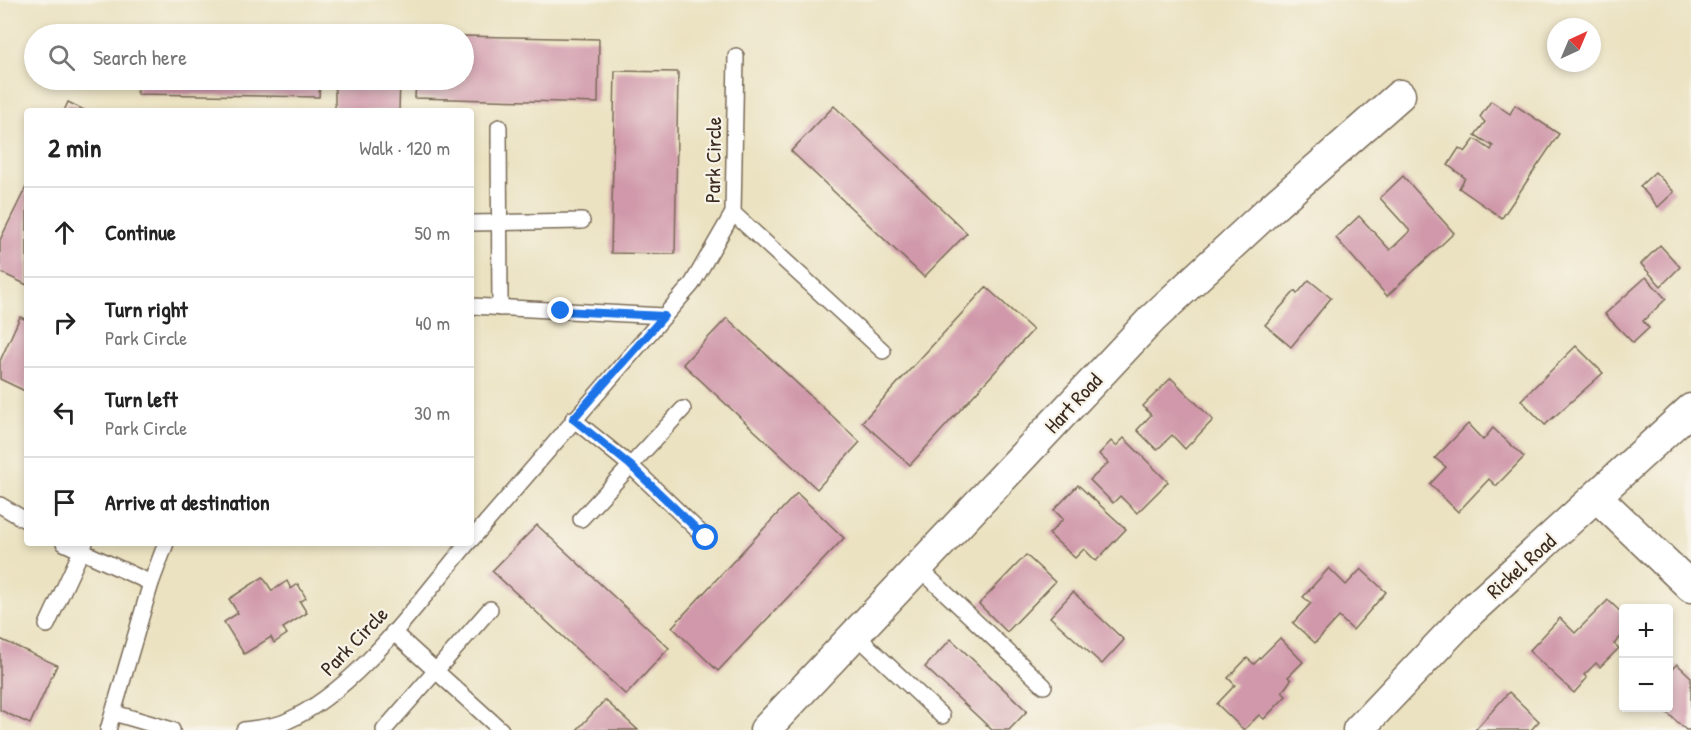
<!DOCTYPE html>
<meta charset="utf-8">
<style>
body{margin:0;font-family:"Patrick Hand",sans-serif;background:#f2f2f2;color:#222}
.controls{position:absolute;right:18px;bottom:18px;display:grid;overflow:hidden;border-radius:6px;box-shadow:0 3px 9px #0003}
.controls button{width:54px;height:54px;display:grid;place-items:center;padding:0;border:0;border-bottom:2px solid #e0e0e0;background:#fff;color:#222;font:30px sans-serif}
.compass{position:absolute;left:1547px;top:18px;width:54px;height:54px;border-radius:50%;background:#fff;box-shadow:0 3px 9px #0003;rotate:44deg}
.stop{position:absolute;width:18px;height:18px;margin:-14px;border:4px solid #1a73e8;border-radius:50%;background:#fff}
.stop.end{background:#1a73e8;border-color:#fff;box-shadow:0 2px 6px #0008}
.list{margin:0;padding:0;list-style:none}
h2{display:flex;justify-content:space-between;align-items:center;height:78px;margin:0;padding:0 24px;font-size:26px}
h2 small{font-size:20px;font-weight:400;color:#767676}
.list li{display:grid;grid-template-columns:39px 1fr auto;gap:18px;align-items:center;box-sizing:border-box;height:90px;padding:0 24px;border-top:2px solid #e0e0e0}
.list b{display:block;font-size:22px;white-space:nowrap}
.list p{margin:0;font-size:20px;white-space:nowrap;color:#767676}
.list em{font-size:20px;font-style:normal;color:#767676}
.icon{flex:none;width:33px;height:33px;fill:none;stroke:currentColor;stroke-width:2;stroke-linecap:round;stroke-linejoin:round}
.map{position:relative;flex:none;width:1691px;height:730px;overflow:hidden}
.search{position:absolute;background:#fff;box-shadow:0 3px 9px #0003;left:24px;top:24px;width:450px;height:66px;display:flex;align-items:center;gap:15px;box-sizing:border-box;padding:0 21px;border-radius:33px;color:#767676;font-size:22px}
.panel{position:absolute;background:#fff;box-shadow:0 3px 9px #0003;left:24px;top:108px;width:450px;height:438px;border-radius:6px}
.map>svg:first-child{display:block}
</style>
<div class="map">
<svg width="1691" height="730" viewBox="0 0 1691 730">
<rect width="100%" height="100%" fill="#f7f3e8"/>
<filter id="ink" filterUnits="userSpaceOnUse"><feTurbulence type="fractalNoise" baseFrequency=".0167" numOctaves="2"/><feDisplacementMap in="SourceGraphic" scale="12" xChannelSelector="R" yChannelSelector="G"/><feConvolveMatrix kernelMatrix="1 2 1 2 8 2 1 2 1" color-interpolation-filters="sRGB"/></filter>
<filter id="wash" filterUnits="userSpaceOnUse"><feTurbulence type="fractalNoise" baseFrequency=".008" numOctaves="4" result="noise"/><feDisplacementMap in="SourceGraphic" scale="24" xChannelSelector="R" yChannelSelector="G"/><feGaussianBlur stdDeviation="1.35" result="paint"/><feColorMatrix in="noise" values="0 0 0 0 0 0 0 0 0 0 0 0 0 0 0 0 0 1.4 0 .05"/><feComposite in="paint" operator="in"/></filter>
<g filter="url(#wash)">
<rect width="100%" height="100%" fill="#ebe2c1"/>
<g id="blocks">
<g fill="#d098aa">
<path d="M139,29L303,33V34H139Z"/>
<path d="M464,36L599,39L598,103L415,98L416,80H464Z"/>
<path d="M615,71L678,72L675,254L611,253Z"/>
<path d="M138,80H320L319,97L137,94Z"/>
<path d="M335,80H400L399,111H335Z"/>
<path d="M1491,101L1510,114L1515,105L1559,134L1502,218L1459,188L1465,178L1448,165L1459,148L1465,152L1475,139L1491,150L1493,146L1475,135L1485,122L1480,117Z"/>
<path d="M68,102L86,111H64Z"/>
<path d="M834,106L967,233L924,277L791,151Z"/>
<path d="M1655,172L1674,192L1658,207L1640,186Z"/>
<path d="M1403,176L1454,233L1387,296L1336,238L1359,216L1390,250L1410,231L1380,198Z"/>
<path d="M27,185V285L0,272V240Z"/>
<path d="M1660,245L1680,267L1661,286L1641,264Z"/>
<path d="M1646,277L1666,299L1643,321L1649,328L1633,343L1605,314Z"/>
<path d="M1309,280L1331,298L1291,347L1265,325L1295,291L1297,294Z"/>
<path d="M986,287L1033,330L910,465L862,422Z"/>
<path d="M20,317L27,320V392L0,379V361Z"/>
<path d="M727,318L860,442L817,489L683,364Z"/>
<path d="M1576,346L1603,373L1545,425L1521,400Z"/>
<path d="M1171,378L1213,420L1185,449L1172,435L1157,450L1137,430L1151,415L1143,406Z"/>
<path d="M1468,424L1483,440L1493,428L1524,457L1496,486L1489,479L1458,512L1430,484L1446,467L1435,458Z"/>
<path d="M1124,438L1168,482L1137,513L1120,496L1113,503L1090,480L1108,463L1099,454L1111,441L1116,446Z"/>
<path d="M1078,485L1126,529L1096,561L1084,549L1075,558L1049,534L1063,519L1054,510Z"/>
<path d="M797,493L844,538L718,671L672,627Z"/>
<path d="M537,525L669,648L626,695L492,571Z"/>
<path d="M1026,555L1055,582L1007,632L979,604Z"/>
<path d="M1329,568L1346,585L1361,569L1386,592L1353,630L1339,617L1315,643L1293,623L1311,603L1303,597Z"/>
<path d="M263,577L272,591L287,581L291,589L298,584L306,598L300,602L307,613L283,628L287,634L274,643L271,637L244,654L224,622L238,613L229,599Z"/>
<path d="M1073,592L1124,640L1102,664L1050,617Z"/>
<path d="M1608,600L1624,615V634L1614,644L1619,648L1600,667L1596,663L1584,675L1587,678L1574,693L1529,651L1560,618L1575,633Z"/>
<path d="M1280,638L1303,662L1288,677L1291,680L1282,692L1286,696L1264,719L1259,715L1244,730L1217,704L1235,685L1228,678L1247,658L1254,664Z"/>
<path d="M0,639L57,665L30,724L0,710Z"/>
<path d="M951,639L1027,711L1009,730H992L925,667Z"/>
<path d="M1677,664L1691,677V730H1686L1662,708H1668V673Z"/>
<path d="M1509,692L1539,721L1531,730H1475Z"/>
<path d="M605,700L638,730H577Z"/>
</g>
</g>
</g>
<g filter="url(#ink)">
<use href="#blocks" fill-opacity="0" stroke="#796a57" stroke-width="1.5"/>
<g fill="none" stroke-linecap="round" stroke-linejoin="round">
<defs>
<g id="service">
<path d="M499,127L500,308"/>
<path d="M733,213L883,351"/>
<path d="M471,223L582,221"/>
<path d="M471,306L664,316"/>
<path d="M573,419L630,465L706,538"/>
<path d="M0,505L27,521"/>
<path d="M581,519L683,409"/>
<path d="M471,540L692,284L733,213L736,56"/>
<path d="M64,543L151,583"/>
<path d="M918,567L1044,686"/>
<path d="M47,625L85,543"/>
<path d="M393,632L501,730"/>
<path d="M855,634L942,716"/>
<path d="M114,713L172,730"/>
<path d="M108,730L151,583L166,543"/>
<path d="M244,730C257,728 273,727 285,722C358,690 417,603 468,543"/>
<path d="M384,730L490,609"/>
</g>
<g id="minor">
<path d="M1597,497L1691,587"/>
<path d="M765,730L1152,319L1266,213L1400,95"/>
<path d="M1358,730L1472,610L1691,409"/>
</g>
</defs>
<use href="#service" stroke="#796a57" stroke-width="18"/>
<use href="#minor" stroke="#796a57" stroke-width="33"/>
<use href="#service" stroke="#fff" stroke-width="15"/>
<use href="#minor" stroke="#fff" stroke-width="30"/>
</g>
</g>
<g fill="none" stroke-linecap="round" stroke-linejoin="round" filter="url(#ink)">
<path stroke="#1a73e8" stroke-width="8" d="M561,311L664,316L573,419L630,465L706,538"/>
</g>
<g text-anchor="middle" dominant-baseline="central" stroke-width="4.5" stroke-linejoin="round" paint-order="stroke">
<g font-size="21" fill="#3b2a1e" stroke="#f7f3e8">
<text transform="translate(713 160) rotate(-89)">Park Circle</text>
<text transform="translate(1073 403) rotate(-47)">Hart Road</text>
<text transform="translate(1521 566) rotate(-42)">Rickel Road</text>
<text transform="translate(354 641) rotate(-46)">Park Circle</text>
</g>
</g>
</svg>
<div class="controls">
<button>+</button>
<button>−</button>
</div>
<svg class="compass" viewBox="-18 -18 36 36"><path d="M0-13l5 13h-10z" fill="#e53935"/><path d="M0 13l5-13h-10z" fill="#767676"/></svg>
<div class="stop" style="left:706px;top:538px"></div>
<div class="stop end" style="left:561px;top:311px"></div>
<div class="search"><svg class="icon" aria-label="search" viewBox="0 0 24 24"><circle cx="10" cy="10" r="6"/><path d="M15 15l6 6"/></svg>Search here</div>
<section class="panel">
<h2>2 min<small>Walk · 120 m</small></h2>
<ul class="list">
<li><svg class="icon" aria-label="ahead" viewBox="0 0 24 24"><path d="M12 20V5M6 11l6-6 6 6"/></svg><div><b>Continue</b></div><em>50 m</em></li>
<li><svg class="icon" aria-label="right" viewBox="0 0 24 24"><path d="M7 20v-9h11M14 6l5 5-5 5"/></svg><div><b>Turn right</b><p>Park Circle</p></div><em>40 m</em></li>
<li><svg class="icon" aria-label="left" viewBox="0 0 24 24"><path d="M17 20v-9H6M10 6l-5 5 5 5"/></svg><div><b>Turn left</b><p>Park Circle</p></div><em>30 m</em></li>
<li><svg class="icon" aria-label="arrive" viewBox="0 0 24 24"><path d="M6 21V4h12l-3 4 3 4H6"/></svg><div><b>Arrive at destination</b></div></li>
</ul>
</section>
</div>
